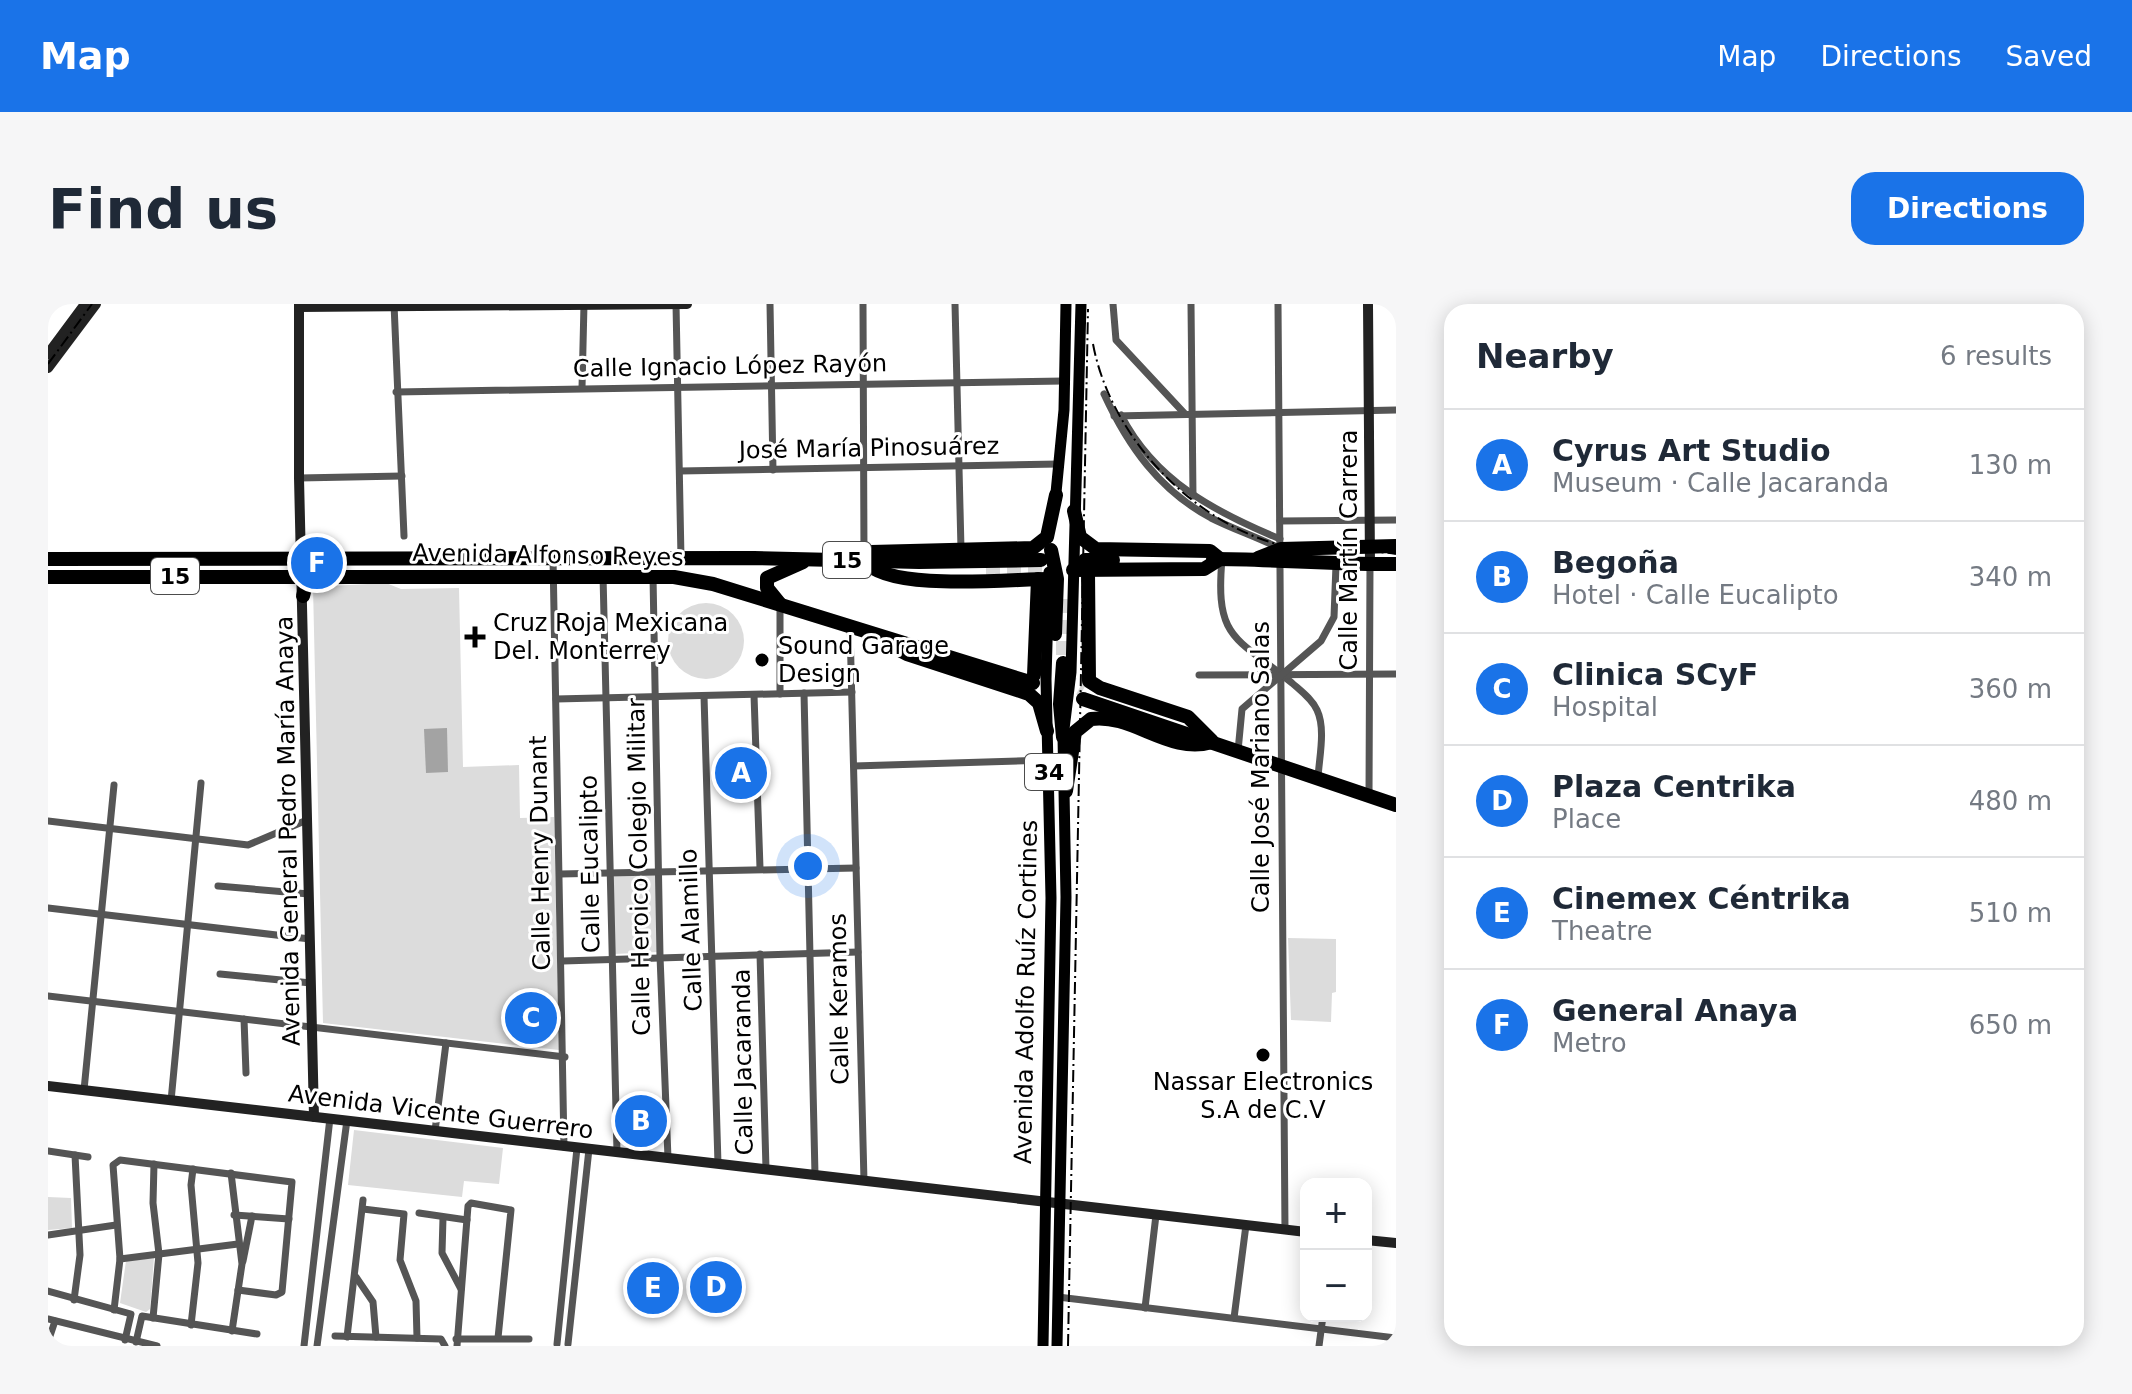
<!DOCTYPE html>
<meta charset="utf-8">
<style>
body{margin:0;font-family:"DejaVu Sans",sans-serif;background:#f6f6f7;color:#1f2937}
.controls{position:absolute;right:24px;bottom:24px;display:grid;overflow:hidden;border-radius:16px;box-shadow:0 4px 20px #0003}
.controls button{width:72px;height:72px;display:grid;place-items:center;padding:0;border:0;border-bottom:2px solid #e0e1e3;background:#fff;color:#1f2937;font:40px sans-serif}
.you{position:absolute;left:760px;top:562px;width:28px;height:28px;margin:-20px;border:6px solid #fff;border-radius:50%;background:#1a73e8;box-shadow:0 0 0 12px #1a73e833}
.badge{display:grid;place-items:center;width:52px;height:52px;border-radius:50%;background:#1a73e8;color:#fff;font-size:26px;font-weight:700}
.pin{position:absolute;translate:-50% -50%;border:4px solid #fff;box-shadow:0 2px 8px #0006}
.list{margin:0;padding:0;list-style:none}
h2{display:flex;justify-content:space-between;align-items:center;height:104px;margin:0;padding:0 32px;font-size:34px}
h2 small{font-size:26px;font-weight:400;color:#747a83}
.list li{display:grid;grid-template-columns:52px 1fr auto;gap:24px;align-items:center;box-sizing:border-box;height:112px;padding:0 32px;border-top:2px solid #e0e1e3}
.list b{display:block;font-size:30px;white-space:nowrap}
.list p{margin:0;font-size:26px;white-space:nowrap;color:#747a83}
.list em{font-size:26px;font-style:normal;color:#747a83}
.map{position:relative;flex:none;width:1348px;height:1042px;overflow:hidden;border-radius:24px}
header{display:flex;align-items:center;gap:48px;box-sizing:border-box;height:112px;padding:0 40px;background:#1a73e8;color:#fff}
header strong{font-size:38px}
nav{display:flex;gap:44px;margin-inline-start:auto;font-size:28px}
.intro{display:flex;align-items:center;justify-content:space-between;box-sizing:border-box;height:192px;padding:0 48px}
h1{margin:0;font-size:56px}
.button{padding:20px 36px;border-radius:24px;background:#1a73e8;color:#fff;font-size:28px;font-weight:700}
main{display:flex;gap:48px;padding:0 48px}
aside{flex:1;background:#fff;border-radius:24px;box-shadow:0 4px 20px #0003}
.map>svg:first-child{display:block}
</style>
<header>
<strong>Map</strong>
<nav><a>Map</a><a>Directions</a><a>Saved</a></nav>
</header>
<div class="intro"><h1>Find us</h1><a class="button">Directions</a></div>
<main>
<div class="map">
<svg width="1348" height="1042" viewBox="0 0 1348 1042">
<rect width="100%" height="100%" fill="#fff"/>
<g fill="#dcdcdc">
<path d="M338,279L353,285L411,284L415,463L471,461L472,514L506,513L511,746L275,719L265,283Z"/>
<circle cx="658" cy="337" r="38"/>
<path d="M609,570L610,648L566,650L564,571Z"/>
<path d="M1240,634L1288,635V688L1284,689L1283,718L1243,716Z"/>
<path d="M306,826L455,844L451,880L416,877L414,893L300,881Z"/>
<path d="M0,893L23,894L24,924L0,926Z"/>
<path d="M106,954L102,1005L98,1008L72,999L78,957Z"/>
</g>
<path fill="#a3a3a3" d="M399,424L400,468L378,469L376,425Z"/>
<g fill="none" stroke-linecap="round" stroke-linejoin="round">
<g stroke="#d9d9d9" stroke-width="14" stroke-dasharray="14 7" stroke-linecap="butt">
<path d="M938,267H995L1012,275"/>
<path d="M1015,295V359"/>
<path d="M1013,374L1035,386"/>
</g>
<g stroke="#555" stroke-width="7">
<path d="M346,0L356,232"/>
<path d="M628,0L633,254"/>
<path d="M722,0L725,166"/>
<path d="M815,0L816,254"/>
<path d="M907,0L913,245"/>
<path d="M1065,0L1068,36L1137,110"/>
<path d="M1143,0L1145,192"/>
<path d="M1230,0L1237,926"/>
<path d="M534,84L536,0"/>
<path d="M348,88L1016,77"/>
<path d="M1056,90C1080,142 1111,186 1163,214C1185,225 1209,233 1231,244"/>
<path d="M1073,111C1107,177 1167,208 1232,235"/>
<path d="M1066,112L1348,106"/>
<path d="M632,167L1011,160"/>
<path d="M251,174L354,172"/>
<path d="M1232,217L1348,216"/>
<path d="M505,254L516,843"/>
<path d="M1174,255C1167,336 1187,332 1244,379C1253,387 1264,395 1269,406C1278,425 1271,454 1270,474"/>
<path d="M555,271L569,848"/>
<path d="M605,272L612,652L620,854"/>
<path d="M732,300V390"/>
<path d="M802,323L816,877"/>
<path d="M1151,371L1348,370"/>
<path d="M756,389L767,871"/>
<path d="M706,391L712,564"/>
<path d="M656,392L670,860"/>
<path d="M508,395L804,388"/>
<path d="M1190,447L1194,405L1273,337L1286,313L1288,261"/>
<path d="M806,462L1000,456"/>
<path d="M1321,491L1322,260"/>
<path d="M0,517L200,541L259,516"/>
<path d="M512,570L808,564"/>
<path d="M170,582L261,590"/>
<path d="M0,604L262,635"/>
<path d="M712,650L718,865"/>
<path d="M515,657L810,648"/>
<path d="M172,670L263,679"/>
<path d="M0,692L517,753"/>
<path d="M196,715L198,769"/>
<path d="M36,786L66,481"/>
<path d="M123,797L153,479"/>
<path d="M387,827L398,739"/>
<path d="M0,847L40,853"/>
<path d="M183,869L194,960L184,1027"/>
<path d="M315,905L356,910L352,956L368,997L369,1034"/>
<path d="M371,909L419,916"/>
<path d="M186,911L241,915"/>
<path d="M395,914L394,949L413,985"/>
<path d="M0,931L68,921"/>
<path d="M72,955L190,940"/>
<path d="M195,957L204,912"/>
<path d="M308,973L325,998L328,1033"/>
<path d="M0,987L83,1010L77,1036"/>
<path d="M1010,993L1348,1034"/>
<path d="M26,996L32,951L27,851"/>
<path d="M1097,1004L1108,911"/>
<path d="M66,1006L72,955L65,861L72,856L244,878L234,988L228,991L190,986"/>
<path d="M105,1014L111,950L105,899L106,860"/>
<path d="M1186,1014L1198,921"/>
<path d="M0,1015L109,1042"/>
<path d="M143,1021L150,959L143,881L145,865"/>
<path d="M287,1032L393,1035L397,1042"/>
<path d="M299,1033L315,896"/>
<path d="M408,1035H481"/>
<path d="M0,1038L7,1017"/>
<path d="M88,1038L94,1012L209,1030"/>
<path d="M509,1040L529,844"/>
<path d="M520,1040L541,845"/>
<path d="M256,1042L282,814"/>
<path d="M269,1042L299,816"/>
<path d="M409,1042L420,902L423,899L463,906L450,1034"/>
<path d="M1271,1042L1275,1012"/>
</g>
<g stroke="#222" stroke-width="10">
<path d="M251,0V174L266,813"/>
<path d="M1320,0L1322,260"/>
<path d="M251,3L639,0"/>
<path d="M0,50L37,0"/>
<path d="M0,64L48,0"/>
<path d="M0,782L1258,928"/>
<path d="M1318,936L1348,939"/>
</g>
<g stroke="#000" stroke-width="11">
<path d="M1007,199L1016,106L1018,0"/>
<path d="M995,1042L1003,594L998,375L1001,268"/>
<path d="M1009,1042L1018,593L1015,433L1023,368L1033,0"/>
</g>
<g stroke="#000" stroke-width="14">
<path d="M1003,246L1009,275L1007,330"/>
<path d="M1210,254L1233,245L1348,242"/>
<path d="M0,255L706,254L871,258L993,256"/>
<path d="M1165,255C1226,255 1287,261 1348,260"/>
<path d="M1037,256H1065"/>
<path d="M1025,266L1156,265L1172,255L1162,247L1048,245L1032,233L1026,207"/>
<path d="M1040,268L1041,377L1052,384L1140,413L1164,437"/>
<path d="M0,273H626L665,280L985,379"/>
<path d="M1000,275C962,275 840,288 817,257L823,248L985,244L999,233L1008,191"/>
<path d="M255,292L258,280L270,272"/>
<path d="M732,300L719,284V274L755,258"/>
<path d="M834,337L859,350L981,390L991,399L999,427"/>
<path d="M1015,359L1012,400L1015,433"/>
<path d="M986,371L990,275"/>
<path d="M1035,395L1348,501"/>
<path d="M1018,487L1027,428L1043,415C1085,409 1121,451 1164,438"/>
</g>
<g stroke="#000" stroke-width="2" stroke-dasharray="12 4 2 4" stroke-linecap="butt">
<path d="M1045,40C1062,131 1142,217 1232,241C1269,251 1310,244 1348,250"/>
<path d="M0,60L44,0"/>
<path d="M1020,1042L1040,5"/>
</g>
</g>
<g fill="#000" stroke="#fff" stroke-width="3">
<path d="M423 321h8v8h8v8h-8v8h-8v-8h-8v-8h8z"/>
<circle cx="714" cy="356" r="8"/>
<circle cx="1215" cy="751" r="8"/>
</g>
<g text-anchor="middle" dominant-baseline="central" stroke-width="6" stroke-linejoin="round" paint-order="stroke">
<g fill="#fff" stroke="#4c4c4c" stroke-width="2">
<rect x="775" y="238" width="48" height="36" rx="6"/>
<rect x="103" y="254" width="48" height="36" rx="6"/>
<rect x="977" y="450" width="48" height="36" rx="6"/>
</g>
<g font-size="22" font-weight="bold" fill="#000">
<text x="799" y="256">15</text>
<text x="127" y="272">15</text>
<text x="1001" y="468">34</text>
</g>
<g font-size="24" fill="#000" stroke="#fff">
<text transform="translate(682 62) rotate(-1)">Calle Ignacio López Rayón</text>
<text transform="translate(821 144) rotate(-1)">José María Pinosuárez</text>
<text transform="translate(1301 246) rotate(-90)">Calle Martín Carrera</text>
<text transform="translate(500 251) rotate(1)">Avenida Alfonso Reyes</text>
<text transform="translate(1213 463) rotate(-90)">Calle José Mariano Salas</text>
<text transform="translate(240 527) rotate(-91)">Avenida General Pedro María Anaya</text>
<text transform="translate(492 549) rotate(-91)">Calle Henry Dunant</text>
<text transform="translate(542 560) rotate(-91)">Calle Eucalipto</text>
<text transform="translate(591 563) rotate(-91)">Calle Heroico Colegio Militar</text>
<text transform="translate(643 626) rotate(-92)">Calle Alamillo</text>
<text transform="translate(978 688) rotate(-89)">Avenida Adolfo Ruíz Cortines</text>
<text transform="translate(791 695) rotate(-91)">Calle Keramos</text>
<text transform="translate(695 758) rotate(-91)">Calle Jacaranda</text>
<text transform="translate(393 808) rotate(7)">Avenida Vicente Guerrero</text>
</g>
<g font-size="24" fill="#000" stroke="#fff" text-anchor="start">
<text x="445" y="319">Cruz Roja Mexicana<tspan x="445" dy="28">Del. Monterrey</tspan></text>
<text x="730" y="342">Sound Garage<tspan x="730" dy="28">Design</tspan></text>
<text x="1215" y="778" text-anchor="middle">Nassar Electronics<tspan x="1215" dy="28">S.A de C.V</tspan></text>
</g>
</g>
</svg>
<div class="controls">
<button>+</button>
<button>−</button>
</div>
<div class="you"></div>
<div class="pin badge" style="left:693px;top:469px">A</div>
<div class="pin badge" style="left:593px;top:817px">B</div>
<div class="pin badge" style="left:483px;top:714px">C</div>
<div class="pin badge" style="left:668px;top:983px">D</div>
<div class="pin badge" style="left:605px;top:984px">E</div>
<div class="pin badge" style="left:269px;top:259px">F</div>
</div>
<aside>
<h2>Nearby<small>6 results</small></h2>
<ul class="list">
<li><span class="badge">A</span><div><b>Cyrus Art Studio</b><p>Museum · Calle Jacaranda</p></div><em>130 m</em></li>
<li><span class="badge">B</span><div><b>Begoña</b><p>Hotel · Calle Eucalipto</p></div><em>340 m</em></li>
<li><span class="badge">C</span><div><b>Clinica SCyF</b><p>Hospital</p></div><em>360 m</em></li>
<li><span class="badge">D</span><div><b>Plaza Centrika</b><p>Place</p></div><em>480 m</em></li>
<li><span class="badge">E</span><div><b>Cinemex Céntrika</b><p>Theatre</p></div><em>510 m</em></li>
<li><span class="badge">F</span><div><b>General Anaya</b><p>Metro</p></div><em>650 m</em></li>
</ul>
</aside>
</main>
